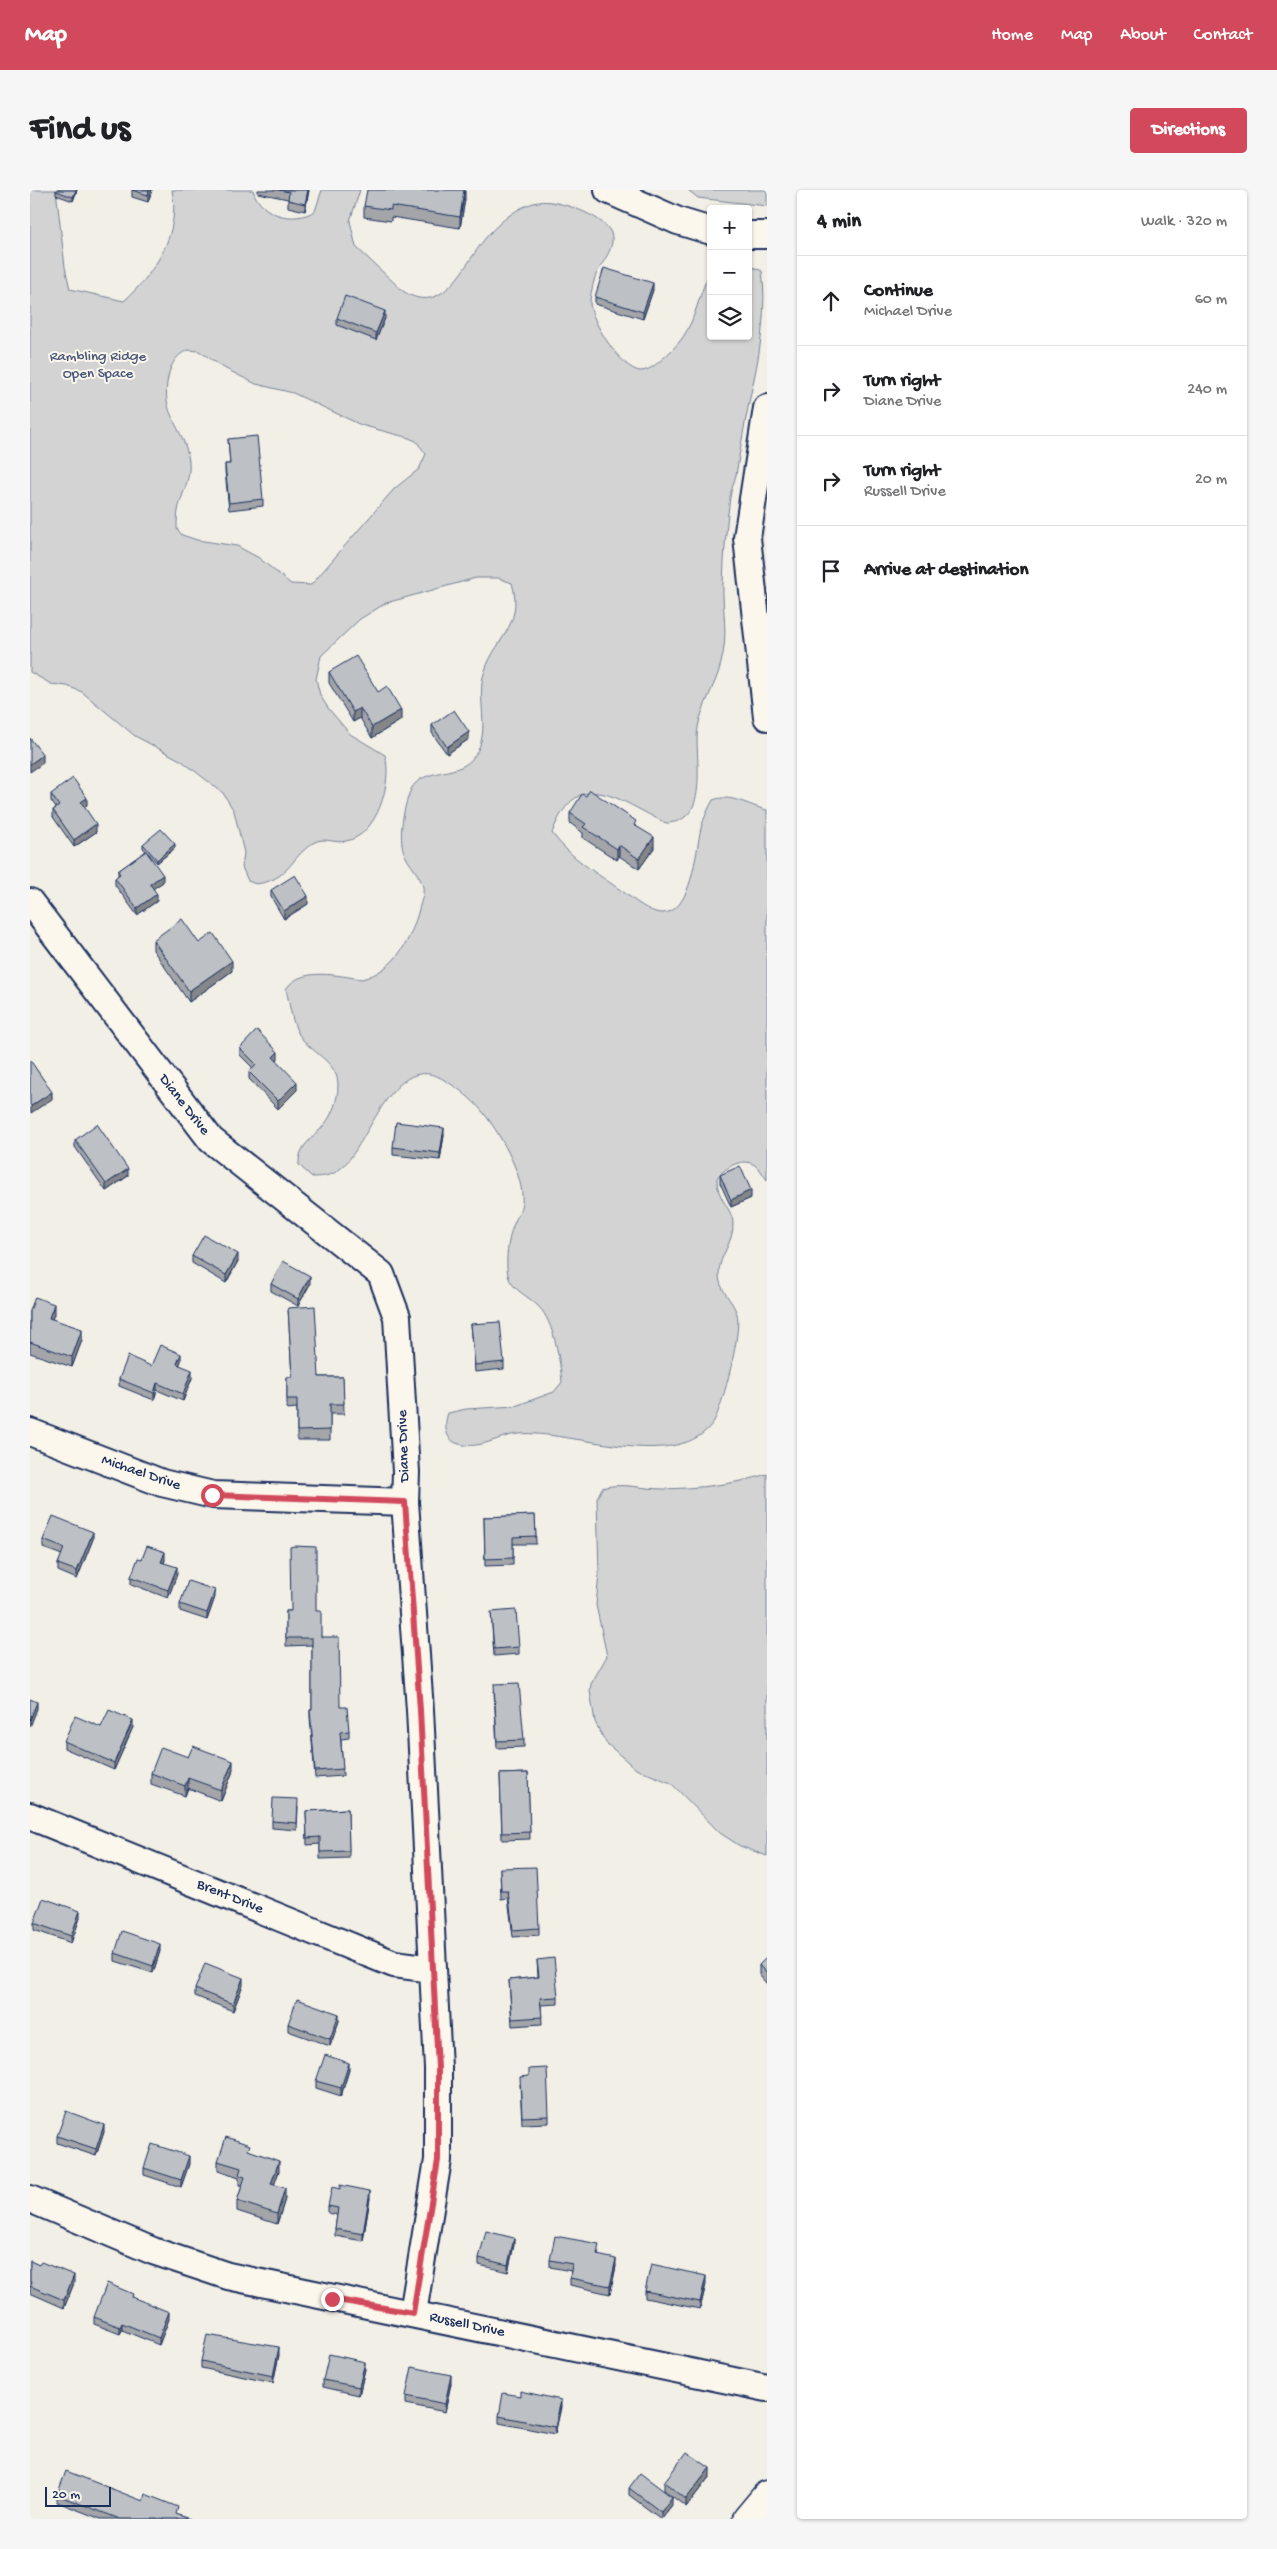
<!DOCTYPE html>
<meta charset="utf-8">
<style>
body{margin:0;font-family:"Gochi Hand",sans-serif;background:#f6f6f6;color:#202124}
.controls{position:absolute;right:15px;top:15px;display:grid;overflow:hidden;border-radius:5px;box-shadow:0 1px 4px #0004}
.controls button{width:45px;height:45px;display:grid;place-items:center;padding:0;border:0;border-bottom:1px solid #e0e0e0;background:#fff;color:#202124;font:25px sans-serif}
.scale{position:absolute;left:15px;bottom:12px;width:66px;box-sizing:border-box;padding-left:5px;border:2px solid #1b2f5e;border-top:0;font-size:14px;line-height:18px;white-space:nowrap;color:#1b2f5e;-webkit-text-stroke:4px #fbf7ec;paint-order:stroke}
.stop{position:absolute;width:15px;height:15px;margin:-11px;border:4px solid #d1495b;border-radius:50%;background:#fff}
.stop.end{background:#d1495b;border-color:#fff;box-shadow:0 1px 5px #0008}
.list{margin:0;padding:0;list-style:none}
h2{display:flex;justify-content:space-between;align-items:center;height:65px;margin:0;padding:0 20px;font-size:21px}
h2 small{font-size:16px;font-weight:400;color:#757577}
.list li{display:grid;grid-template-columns:32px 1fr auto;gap:15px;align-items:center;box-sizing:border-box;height:90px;padding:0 20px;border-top:1px solid #e0e0e0}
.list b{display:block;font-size:19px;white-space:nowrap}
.list p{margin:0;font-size:16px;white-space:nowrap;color:#757577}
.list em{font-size:16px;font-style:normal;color:#757577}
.icon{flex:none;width:28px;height:28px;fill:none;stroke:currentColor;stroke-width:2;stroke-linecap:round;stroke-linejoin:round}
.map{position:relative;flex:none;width:737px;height:2329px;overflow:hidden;border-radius:5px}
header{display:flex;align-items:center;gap:30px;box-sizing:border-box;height:70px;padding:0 25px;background:#d1495b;color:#fff}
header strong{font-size:24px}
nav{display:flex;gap:28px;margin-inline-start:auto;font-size:18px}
.intro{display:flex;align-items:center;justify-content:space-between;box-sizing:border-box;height:120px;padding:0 30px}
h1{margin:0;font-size:35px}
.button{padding:12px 22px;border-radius:5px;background:#d1495b;color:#fff;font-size:18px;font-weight:700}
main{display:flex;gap:30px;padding:0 30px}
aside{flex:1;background:#fff;border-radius:5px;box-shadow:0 1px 4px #0004}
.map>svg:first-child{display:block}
</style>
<header>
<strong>Map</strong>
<nav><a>Home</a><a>Map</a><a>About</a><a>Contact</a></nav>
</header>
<div class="intro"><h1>Find us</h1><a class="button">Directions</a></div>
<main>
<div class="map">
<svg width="737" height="2329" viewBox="0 0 737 2329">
<rect width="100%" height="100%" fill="#f2efe6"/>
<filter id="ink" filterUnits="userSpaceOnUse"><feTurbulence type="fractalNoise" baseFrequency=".02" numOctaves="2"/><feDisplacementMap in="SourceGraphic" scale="10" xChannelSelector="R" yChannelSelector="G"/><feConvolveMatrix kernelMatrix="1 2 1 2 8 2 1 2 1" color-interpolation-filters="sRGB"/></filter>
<g filter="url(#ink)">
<g fill="#d2d3d2" stroke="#768198" fill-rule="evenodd">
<path d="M0,0H26L35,77L40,99L94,111C125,83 151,43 142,0H223C230,26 264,34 285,21L292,0H330L320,31L326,57L373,101C413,128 434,75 454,50C467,34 487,16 508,12C525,8 575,26 581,43C587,60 567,76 564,91C562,98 560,107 560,113C561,131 591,179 610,181C618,181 624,176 630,171C638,164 647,156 653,147C667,127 669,101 681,81V146H718V75L732,81C737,111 731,158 724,189C717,221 711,253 706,285C704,293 701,300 700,307C696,336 694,366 693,394C692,422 699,443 691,473C686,495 672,515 668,537C663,565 683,632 636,633C590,612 549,572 522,643C540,668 568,684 592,701C603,709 619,723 632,723C662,724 666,659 671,638C674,628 678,619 683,610C701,603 719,616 737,620V990C734,986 731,980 727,977C714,965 696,977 687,988C686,1009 703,1019 703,1033C704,1053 689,1065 689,1083C688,1100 703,1110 707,1124C712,1141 693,1215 684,1231C649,1285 539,1239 488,1244C468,1246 450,1260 429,1254C414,1250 414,1234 418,1223L436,1219L485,1216L524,1202L532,1192C530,1171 524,1132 509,1117C499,1106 481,1100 478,1085C475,1071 478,1050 483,1036C486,1028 491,1021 492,1012C495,986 467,938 451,920C441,908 429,899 416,891C363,856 340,955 310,979C302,986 292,987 282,987L269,975C268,955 283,949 294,935C303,924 308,909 308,895C308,874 285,864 273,850C262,838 260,815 256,799C271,776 309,786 332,789C365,780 381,750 389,719C391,712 394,704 393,697C390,685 381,677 376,667C367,651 373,621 379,604C388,576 426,588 442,569C462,546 447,513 453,487C462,450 495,437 482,393L468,388H446L356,413L330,429L291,466L286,489L290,505L298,518L320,544L355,565C363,592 347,646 316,651C304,654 294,646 283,653C259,669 259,690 226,694L218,691L212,677L214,663L204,621L193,603L152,571L105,546L52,502L37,496L21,494L0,482ZM158,160L169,161L194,178L226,194L263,203L331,235L379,248L386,251L396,264L389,279L364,299L281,395L261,394L229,368L207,356L167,350L152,345L147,339C147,332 147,324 149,316C153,301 161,288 159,271C154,236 130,226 138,187C141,174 146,165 158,160Z"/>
<path d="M658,0H737V16L668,8Z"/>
<path d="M737,1284V1666L710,1656L690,1643L641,1593L606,1579L576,1553L565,1532L560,1501L561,1494L577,1466L566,1415L569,1384L567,1308L572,1298C592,1292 612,1299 633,1299C668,1298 704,1295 737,1284Z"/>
</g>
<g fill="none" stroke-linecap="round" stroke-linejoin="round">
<defs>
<g id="street">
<path d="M578,0L648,31L681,41"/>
<path d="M718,45H737"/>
<path d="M737,218L717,348L737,527"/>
<path d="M0,712L181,950L351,1084L367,1127L376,1282L375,1312L390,1520L408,1878V1970L383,2123"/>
<path d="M0,1242L132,1293L183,1305L375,1312"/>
<path d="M0,1626L364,1774L403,1779"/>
<path d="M0,2009L123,2061L198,2086L737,2198"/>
</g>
<path id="secondary" d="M717,2329L737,2305"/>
</defs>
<use href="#street" stroke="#1b2f5e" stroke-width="30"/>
<use href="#secondary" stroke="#1b2f5e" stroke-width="31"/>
<use href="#street" stroke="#fbf7ec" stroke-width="26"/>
<use href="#secondary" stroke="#fbf7ec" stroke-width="28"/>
</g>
<g fill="#a3a5a9" stroke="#1b2f5e">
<path d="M26,0H47L43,11L26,5Z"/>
<path d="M102,0H122L118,12L102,7Z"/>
<path d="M228,0H279L275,21L258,17V9L228,3Z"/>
<path d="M435,9L430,38L361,27V31L334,27V16Z"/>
<path d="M623,100L613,129L565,114V107Z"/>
<path d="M307,128H355L346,150L307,135Z"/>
<path d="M198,249L233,309V316L199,320L195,281V274H200Z"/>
<path d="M299,482L348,502L371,530L342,548L330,528L323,532L299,493Z"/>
<path d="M402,535L439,549L417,564L402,543Z"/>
<path d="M21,604L57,615L54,617L66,642L44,657L23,627V620L26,618L21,611Z"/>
<path d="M540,623L606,636L624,658L609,679L589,666L587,670L553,648V643L540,633Z"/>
<path d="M113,654L145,658L127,673L118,663L133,692L123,698L127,711L107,725L85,695V688L88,686V681L116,661L113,658Z"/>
<path d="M241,700L278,714L254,729L241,707Z"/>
<path d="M123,750L169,753L202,781L159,812L123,760Z"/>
<path d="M210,858L248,869L246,871L267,900L248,919L219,889V882L223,878L210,865Z"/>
<path d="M414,945L410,970L363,965V957Z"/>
<path d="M45,950L98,986L76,1001L45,957Z"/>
<path d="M690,985L721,1008L701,1017L690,993Z"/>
<path d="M162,1066L208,1071L196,1093L162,1073Z"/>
<path d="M241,1094H280L268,1116L241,1101Z"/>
<path d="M258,1118L289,1187H313L314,1224H300V1250H267V1218L257,1219V1187H262Z"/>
<path d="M0,1121L24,1124L22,1129L52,1150L42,1177L0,1163Z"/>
<path d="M441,1134L474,1172V1179L445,1182Z"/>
<path d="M151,1171L149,1175L162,1188L153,1211L127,1200L124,1210L89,1196V1189L121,1176Z"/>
<path d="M505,1325L506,1354H483V1375L455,1376L454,1327Z"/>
<path d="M63,1349L47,1389L28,1381V1374L32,1365L13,1358V1350Z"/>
<path d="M112,1369L135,1370L134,1373L147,1384L138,1408L101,1394V1387Z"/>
<path d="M185,1407L177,1430L150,1421V1414Z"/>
<path d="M256,1421H286L291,1447L310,1517L319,1541V1548L311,1549L313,1586L285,1588L280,1527V1520H282V1455L256,1456Z"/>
<path d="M461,1422L489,1457V1464L464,1466Z"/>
<path d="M464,1501L494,1550V1557L467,1558Z"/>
<path d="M71,1537H103L84,1580L34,1558V1551Z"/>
<path d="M158,1567L203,1581L191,1611L158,1598L155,1606L121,1594V1583Z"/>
<path d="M498,1583L500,1649L472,1650L470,1584Z"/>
<path d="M268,1617L267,1640L242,1638V1631Z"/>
<path d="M318,1619L319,1668L290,1669V1654L277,1655L276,1621Z"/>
<path d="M470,1678L509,1738V1745L483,1747L478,1708L471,1709Z"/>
<path d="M50,1728L41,1753L4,1740V1733Z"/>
<path d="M130,1761L123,1783L85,1771V1763Z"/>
<path d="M737,1767V1794L729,1785V1775Z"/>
<path d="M507,1770L528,1807V1814L511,1815L512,1834L482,1836L479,1790L508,1787Z"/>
<path d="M213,1795L203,1821L165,1806V1799Z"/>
<path d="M309,1831L300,1856L258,1841V1834Z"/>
<path d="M319,1880L311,1906L286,1898V1891Z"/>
<path d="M490,1894L519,1926V1933L492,1934Z"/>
<path d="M74,1942L66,1966L27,1953V1946Z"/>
<path d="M220,1961L249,1981L244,1995L255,2009L247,2034L207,2021V2011L212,1996L209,1995V1988L188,1981V1971Z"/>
<path d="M159,1974L151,1997L114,1985V1978Z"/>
<path d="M340,2008L333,2051L305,2046V2039L307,2025L298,2023V2016Z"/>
<path d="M484,2055L478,2082L449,2075V2068Z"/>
<path d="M569,2062L568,2065L586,2076L580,2104L540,2095V2088L541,2081L520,2077V2070Z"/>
<path d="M0,2071L44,2093L34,2118L0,2103Z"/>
<path d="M676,2094L670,2119L615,2108V2101Z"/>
<path d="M103,2107L139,2129L129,2155L92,2140L90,2144L64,2134V2127Z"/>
<path d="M249,2165L243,2193L171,2178V2171Z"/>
<path d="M335,2179L329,2205L293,2197V2190Z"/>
<path d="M421,2193L415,2222L376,2214V2206Z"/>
<path d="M490,2206L531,2217L525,2244L469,2233V2226Z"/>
<path d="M680,2286L656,2317L634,2300V2292Z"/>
<path d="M599,2298L642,2315L631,2329L599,2305Z"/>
<path d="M27,2305L148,2325L160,2329H71L27,2312Z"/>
</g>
<g fill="#848689" stroke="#1b2f5e">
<path d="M46,0H47L43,11V7Z"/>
<path d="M119,0H122L118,12V5Z"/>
<path d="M278,0H279L275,21V14Z"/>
<path d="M435,0V9L430,38V27Z"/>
<path d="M623,93V100L613,129V122Z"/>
<path d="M355,121V128L346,150V143Z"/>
<path d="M330,518V528L323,532V522Z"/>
<path d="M371,520V530L342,548V537Z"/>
<path d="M439,542V549L417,564V557Z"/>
<path d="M13,565V573L0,582V574Z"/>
<path d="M57,608V615L51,619V612Z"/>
<path d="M66,634V642L44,657V650Z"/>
<path d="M624,647V658L609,679V669Z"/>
<path d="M145,654V658L127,673V670Z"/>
<path d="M589,655V666L587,670V659Z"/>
<path d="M133,685V692L120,701V694Z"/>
<path d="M127,704V711L107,725V718Z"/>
<path d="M278,706V714L254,729V721Z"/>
<path d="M202,771V781L159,812V801Z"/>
<path d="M248,862V869L243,875V867Z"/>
<path d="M267,892V900L248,919V911Z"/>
<path d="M22,902V909L1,923V916Z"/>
<path d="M414,938V945L410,970V963Z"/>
<path d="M98,979V986L76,1001V994Z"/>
<path d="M721,1000V1008L701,1017V1010Z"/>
<path d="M208,1064V1071L196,1093V1085Z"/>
<path d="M280,1086V1094L268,1116V1109Z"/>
<path d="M24,1114V1124L19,1138V1128Z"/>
<path d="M52,1139V1150L42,1177V1167Z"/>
<path d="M151,1164V1171L147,1182V1174Z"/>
<path d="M162,1180V1188L153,1211V1204Z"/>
<path d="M127,1193V1200L124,1210V1203Z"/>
<path d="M63,1342V1349L47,1389V1381Z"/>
<path d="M135,1362V1370L131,1379V1372Z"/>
<path d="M147,1377V1384L138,1408V1400Z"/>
<path d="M185,1400V1407L177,1430V1423Z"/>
<path d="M7,1512V1519L0,1537V1530Z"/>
<path d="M103,1530V1537L84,1580V1573Z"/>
<path d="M203,1571V1581L191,1611V1600Z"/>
<path d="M158,1588V1598L155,1606V1596Z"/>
<path d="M50,1721V1728L41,1753V1746Z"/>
<path d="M130,1754V1761L123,1783V1776Z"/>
<path d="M213,1788V1795L203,1821V1814Z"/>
<path d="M309,1824V1831L300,1856V1849Z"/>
<path d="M319,1873V1880L311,1906V1898Z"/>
<path d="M74,1935V1942L66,1966V1959Z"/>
<path d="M159,1966V1974L151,1997V1990Z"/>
<path d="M249,1971V1981L241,2004V1994Z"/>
<path d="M255,1998V2009L247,2034V2024Z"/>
<path d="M340,2001V2008L333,2051V2044Z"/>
<path d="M484,2048V2055L478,2082V2075Z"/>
<path d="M586,2069V2076L580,2104V2096Z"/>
<path d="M44,2085V2093L34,2118V2110Z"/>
<path d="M676,2086V2094L670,2119V2112Z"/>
<path d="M139,2122V2129L129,2155V2148Z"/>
<path d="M92,2133V2140L90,2144V2137Z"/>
<path d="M249,2157V2165L243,2193V2186Z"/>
<path d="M335,2172V2179L329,2205V2197Z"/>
<path d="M421,2185V2193L415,2222V2214Z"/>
<path d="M531,2210V2217L525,2244V2237Z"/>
<path d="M680,2278V2286L656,2317V2309Z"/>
<path d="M642,2307V2315L631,2329V2322Z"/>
</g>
<g fill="#bdc0c4" stroke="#1b2f5e">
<path d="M26,0H46L43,7L26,1Z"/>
<path d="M102,0H119L118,5Z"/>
<path d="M249,0H278L275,14L258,10L259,2Z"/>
<path d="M337,0H434L430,27L361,16V20L334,16Z"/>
<path d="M574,78L623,93L613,122L565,107Z"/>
<path d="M315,106L355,121L346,143L307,128Z"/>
<path d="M227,246L233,309L199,313L195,274H200L198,249Z"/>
<path d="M326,466L348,502L357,496L371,520L342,537L330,518L323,522L299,482Z"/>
<path d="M424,520L439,542L417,557L402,535Z"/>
<path d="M0,548L13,565L0,574Z"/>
<path d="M43,588L57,608L51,612L66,634L44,650L23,620L29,616L21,604Z"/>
<path d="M560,600L606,631L604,635L624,647L609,669L589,655L587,659L553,637L556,634L540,623L552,604L556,606Z"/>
<path d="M131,639L145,654L127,670L113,654Z"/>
<path d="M116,661L133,685L120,694L127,704L107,718L85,688L90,684L88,681Z"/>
<path d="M265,685L278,706L254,721L241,700Z"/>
<path d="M152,729L169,753L183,743L202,771L159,801L123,750Z"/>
<path d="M227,840L248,862L243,867L267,892L248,911L219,882L226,874L210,858Z"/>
<path d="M0,870L22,902L1,916L0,914Z"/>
<path d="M366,932L414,938L410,963L363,957Z"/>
<path d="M67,934L98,979L76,994L45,950Z"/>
<path d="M710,976L721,1000L701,1010L690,985Z"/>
<path d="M174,1045L208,1064L196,1085L162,1066Z"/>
<path d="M253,1071L280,1086L268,1109L241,1094Z"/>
<path d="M5,1107L24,1114L19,1128L52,1139L42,1167L0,1152V1121Z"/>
<path d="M285,1116L289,1187H313L314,1214H300V1240L267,1241V1209H257V1187H262L258,1118Z"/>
<path d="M470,1132L474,1172L445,1175L441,1134Z"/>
<path d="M130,1155L151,1164L147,1174L162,1180L153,1204L127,1193L124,1203L89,1189L98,1166L121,1176Z"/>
<path d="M505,1325L506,1346L483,1347V1368L455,1369L454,1327Z"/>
<path d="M23,1326L63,1342L47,1381L28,1374L34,1358L13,1350Z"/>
<path d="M117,1356L135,1362L131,1372L147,1377L138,1400L101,1387L108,1368L112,1369Z"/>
<path d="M264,1356L286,1357V1421H291V1447H309L310,1517H317L319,1541L310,1542L313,1579L285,1581L280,1520H282V1448H256V1421H261L260,1357Z"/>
<path d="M158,1391L185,1400L177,1423L150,1414Z"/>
<path d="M486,1420L489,1457L464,1459L461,1422Z"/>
<path d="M489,1493L494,1550L467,1551L464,1494Z"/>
<path d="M0,1509L7,1512L0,1530Z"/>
<path d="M79,1520L103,1530L84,1573L34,1551L45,1526L71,1537Z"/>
<path d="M163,1556L203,1571L191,1600L158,1588L155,1596L121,1583L131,1557L158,1567Z"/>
<path d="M498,1583L500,1642L472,1643L470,1584Z"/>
<path d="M243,1608L268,1609L267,1633L242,1631Z"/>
<path d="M318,1619L319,1661L290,1662V1647L277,1648L276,1621Z"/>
<path d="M506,1677L509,1738L483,1740L478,1701H471L470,1678Z"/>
<path d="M13,1708L50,1721L41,1746L4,1733Z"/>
<path d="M92,1741L130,1754L123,1776L85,1763Z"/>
<path d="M737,1767V1784L729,1775Z"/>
<path d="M524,1768L528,1807L510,1808L512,1827L482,1829L479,1790L509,1787L507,1770Z"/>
<path d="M175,1773L213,1788L203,1814L165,1799Z"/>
<path d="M267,1809L309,1824L300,1849L258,1834Z"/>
<path d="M295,1865L319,1873L311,1898L286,1891Z"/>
<path d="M517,1878L519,1926L492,1927L490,1887L499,1886V1879Z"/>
<path d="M36,1921L74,1935L66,1959L27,1946Z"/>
<path d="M196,1947L220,1955L218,1960L249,1971L241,1994L255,1998L247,2024L207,2011L215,1987L209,1985L211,1978L188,1971Z"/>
<path d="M122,1954L159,1966L151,1990L114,1978Z"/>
<path d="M310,1995L340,2001L333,2044L305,2039L308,2018L298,2016L302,1997L310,1999Z"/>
<path d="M456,2041L484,2048L478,2075L449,2068Z"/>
<path d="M525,2046L569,2054L567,2065L586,2069L580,2096L540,2088L542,2074L520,2070Z"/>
<path d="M0,2071L9,2075L11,2072L44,2085L34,2110L0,2096L1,2092H0Z"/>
<path d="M621,2074L676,2086L670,2112L615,2101Z"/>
<path d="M77,2093L103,2104L102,2107L139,2122L129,2148L92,2133L90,2137L64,2127Z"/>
<path d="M177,2145L249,2157L243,2186L171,2171Z"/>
<path d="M299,2164L335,2172L329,2197L293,2190Z"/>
<path d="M382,2177L421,2185L415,2214L376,2206Z"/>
<path d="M490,2201L531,2210L525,2237L469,2226L473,2203L490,2206Z"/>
<path d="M657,2262L680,2278L656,2309L634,2292Z"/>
<path d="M36,2281L113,2311L115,2304L148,2317L146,2324L160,2329H90L27,2305Z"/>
<path d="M610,2283L642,2307L631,2322L599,2298Z"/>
</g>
</g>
<g fill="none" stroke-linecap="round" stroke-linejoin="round" filter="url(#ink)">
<path stroke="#d1495b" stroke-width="6" d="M182,1305L375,1312L390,1520L408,1878V1970L383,2123L302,2109"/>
</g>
<g text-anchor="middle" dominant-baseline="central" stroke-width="4" stroke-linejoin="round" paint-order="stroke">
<g font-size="15" fill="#49587b" stroke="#fbf7ec">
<text x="68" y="167">Rambling Ridge<tspan x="68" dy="17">Open Space</tspan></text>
</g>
<g font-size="15" fill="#1b2f5e" stroke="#fbf7ec">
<text transform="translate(154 915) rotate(52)">Diane Drive</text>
<text transform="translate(374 1256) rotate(-92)">Diane Drive</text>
<text transform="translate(111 1283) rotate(19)">Michael Drive</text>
<text transform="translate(200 1707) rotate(22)">Brent Drive</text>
<text transform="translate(437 2135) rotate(12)">Russell Drive</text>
</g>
</g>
</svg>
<div class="controls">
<button>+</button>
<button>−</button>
<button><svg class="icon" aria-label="layers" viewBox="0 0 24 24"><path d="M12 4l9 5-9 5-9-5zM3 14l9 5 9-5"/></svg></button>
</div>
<div class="scale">20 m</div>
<div class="stop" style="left:182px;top:1305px"></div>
<div class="stop end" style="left:302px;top:2109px"></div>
</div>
<aside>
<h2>4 min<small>Walk · 320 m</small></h2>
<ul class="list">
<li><svg class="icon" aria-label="ahead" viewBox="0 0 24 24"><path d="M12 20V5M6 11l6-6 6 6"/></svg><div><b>Continue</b><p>Michael Drive</p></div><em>60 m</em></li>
<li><svg class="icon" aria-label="right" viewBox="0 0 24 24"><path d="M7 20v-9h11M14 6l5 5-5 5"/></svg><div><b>Turn right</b><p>Diane Drive</p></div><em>240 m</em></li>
<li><svg class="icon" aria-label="right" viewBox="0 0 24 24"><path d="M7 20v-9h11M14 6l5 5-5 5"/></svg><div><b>Turn right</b><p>Russell Drive</p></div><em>20 m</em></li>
<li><svg class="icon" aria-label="arrive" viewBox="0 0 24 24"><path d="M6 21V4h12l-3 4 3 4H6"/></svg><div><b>Arrive at destination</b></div></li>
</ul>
</aside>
</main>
